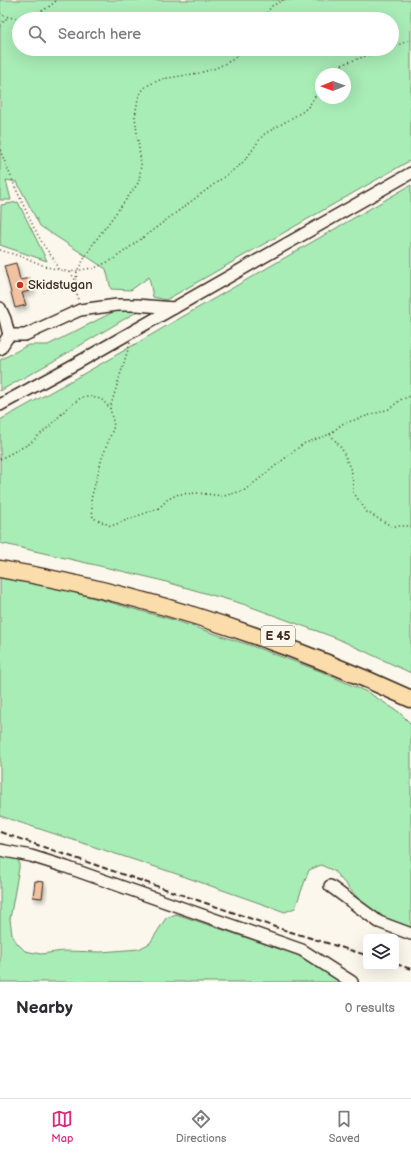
<!DOCTYPE html>
<style>
body{margin:0;font-family:"Balsamiq Sans",sans-serif;background:#f2f2f3;color:#2b2b33}
.controls{position:absolute;right:12px;bottom:12px;display:grid;overflow:hidden;border-radius:6px;box-shadow:0 4px 16px #0002}
.controls button{width:36px;height:36px;display:grid;place-items:center;padding:0;border:0;border-bottom:1px solid #e1e1e2;background:#fff;color:#2b2b33;font:20px sans-serif}
.compass{position:absolute;left:315px;top:68px;width:36px;height:36px;border-radius:50%;background:#fff;box-shadow:0 4px 16px #0002;rotate:269deg}
.list{margin:0;padding:0;list-style:none}
h2{display:flex;justify-content:space-between;align-items:center;height:52px;margin:0;padding:0 16px;font-size:17px}
h2 small{font-size:13px;font-weight:400;color:#7c7c81}
.icon{flex:none;width:22px;height:22px;fill:none;stroke:currentColor;stroke-width:2;stroke-linecap:round;stroke-linejoin:round}
.map{position:relative;flex:none;width:411px;height:982px;overflow:hidden}
.search{position:absolute;background:#fff;box-shadow:0 4px 16px #0002;left:12px;right:12px;top:12px;height:44px;display:flex;align-items:center;gap:10px;box-sizing:border-box;padding:0 14px;border-radius:22px;color:#7c7c81;font-size:15px}
.sheet{height:116px;background:#fff}
nav{display:flex;justify-content:space-around;align-items:center;box-sizing:border-box;height:56px;border-top:1px solid #e1e1e2;background:#fff;font-size:11px;color:#7c7c81}
nav a{display:grid;justify-items:center;gap:2px}
nav .on{color:#db2777}
.map>svg:first-child{display:block}
</style>
<div class="map">
<svg width="411" height="982" viewBox="0 0 411 982">
<defs>
<filter id="shadow"><feDropShadow dx="2" dy="3.5" stdDeviation="2" flood-color="#0004"/></filter>
</defs>
<rect width="100%" height="100%" fill="#fbf7ec"/>
<filter id="ink" filterUnits="userSpaceOnUse"><feTurbulence type="fractalNoise" baseFrequency=".025" numOctaves="2"/><feDisplacementMap in="SourceGraphic" scale="8" xChannelSelector="R" yChannelSelector="G"/><feConvolveMatrix kernelMatrix="1 2 1 2 8 2 1 2 1" color-interpolation-filters="sRGB"/></filter>
<g filter="url(#ink)">
<g fill="#a8ecb6" stroke="#728b6a" fill-rule="evenodd">
<path d="M0,0H411V160L166,300L153,297L149,277L131,290L111,289L106,269L40,226L17,182L6,180L11,200H0ZM19,19H392V49H19ZM321,74H345V98H321Z"/>
<path d="M411,185V673L336,638L243,604L156,579L0,543V420L85,373Z"/>
<path d="M18,202L47,261L0,245L1,205Z"/>
<path d="M125,306L143,308L59,358L0,391V360L28,345H48Z"/>
<path d="M0,578L51,586L170,619L252,646L320,671L369,693L399,712L411,724V928L382,918L368,910L334,871L321,865L309,870L295,908L285,912L174,873L0,816Z"/>
<path d="M0,856L19,859V868L10,919L12,935L17,943L25,951L41,954L63,951L101,952L139,949L150,943L166,918L176,914L289,952L302,957L342,982H0Z"/>
</g>
<g fill="#f1c1a0" stroke="#3b2a1e" filter="url(#shadow)">
<path d="M16,263L20,280L30,278L33,290L22,293L26,305L15,308L4,266Z"/>
<path d="M35,881L44,882L42,898L33,897Z"/>
</g>
<g fill="none" stroke-linecap="round" stroke-linejoin="round">
<defs>
<g id="minor">
<path d="M0,308L5,319L9,335"/>
<path d="M0,349L9,335H25L80,310L117,305H137L174,308"/>
<path d="M0,405L79,362L411,173"/>
<path d="M0,850L31,856L66,867L302,950L352,982"/>
<path d="M330,886L379,922L411,934"/>
</g>
<path id="highway" d="M0,569C142,593 280,639 411,699"/>
</defs>
<use href="#minor" stroke="#3b2a1e" stroke-width="14"/>
<use href="#highway" stroke="#3b2a1e" stroke-width="19"/>
<g stroke="#3b2a1e" stroke-width="1.5" stroke-dasharray="1 3" stroke-linecap="butt">
<path d="M0,13C17,25 44,13 57,0"/>
<path d="M262,19L272,6L283,0"/>
<path d="M0,25L8,17"/>
<path d="M392,47L411,40"/>
<path d="M334,74L343,64L386,49"/>
<path d="M0,150L16,189L34,228L44,246L53,258L58,269"/>
<path d="M0,250L26,258L47,267L70,272L97,267L114,259L240,165L246,159L263,135L302,112L308,107L321,88"/>
<path d="M70,272L76,281L78,302"/>
<path d="M76,281L77,271L93,244L139,182L141,164L135,117L138,98L142,91L146,86L162,79L199,73L216,68L232,60L245,49"/>
<path d="M130,343L110,408L114,426L102,458L91,499L93,518L111,526L159,508L168,499L179,494L197,493L224,496L245,490L303,444L330,434L342,449L352,473L353,492L367,512L391,526H411"/>
<path d="M330,434L342,424L389,409L402,399L411,396"/>
<path d="M0,459L29,444L51,425L67,408L82,397H91L101,399L110,408"/>
</g>
<use href="#minor" stroke="#fbf7ec" stroke-width="11"/>
<use href="#highway" stroke="#faddab" stroke-width="16"/>
<g stroke="#3b2a1e" stroke-width="2" stroke-dasharray="6 3" stroke-linecap="butt">
<path d="M0,832L278,928L366,955"/>
<path d="M396,964L411,969"/>
</g>
</g>
</g>
<circle fill="#c8321e" stroke="#fbf7ec" stroke-width="1.5" cx="20" cy="285" r="4"/>
<g text-anchor="middle" dominant-baseline="central" stroke-width="4" stroke-linejoin="round" paint-order="stroke">
<rect fill="#fbf7ec" stroke="#75685c" stroke-width="1" x="261" y="626" width="34" height="20" rx="3"/>
<g font-size="12" font-weight="bold" fill="#3b2a1e">
<text x="278" y="636">E 45</text>
</g>
<g font-size="13" fill="#3b2a1e" stroke="#fbf7ec" text-anchor="start">
<text x="28" y="285">Skidstugan</text>
</g>
</g>
</svg>
<div class="controls">
<button><svg class="icon" aria-label="layers" viewBox="0 0 24 24"><path d="M12 4l9 5-9 5-9-5zM3 14l9 5 9-5"/></svg></button>
</div>
<svg class="compass" viewBox="-18 -18 36 36"><path d="M0-13l5 13h-10z" fill="#e53935"/><path d="M0 13l5-13h-10z" fill="#7c7c81"/></svg>
<div class="search"><svg class="icon" aria-label="search" viewBox="0 0 24 24"><circle cx="10" cy="10" r="6"/><path d="M15 15l6 6"/></svg>Search here</div>
</div>
<section class="sheet">
<h2>Nearby<small>0 results</small></h2>
<ul class="list">
</ul>
</section>
<nav>
<a class="on"><svg class="icon" aria-label="map" viewBox="0 0 24 24"><path d="M3 6l6-2 6 2 6-2v14l-6 2-6-2-6 2zM9 4v14M15 6v14"/></svg>Map</a>
<a><svg class="icon" aria-label="directions" viewBox="0 0 24 24"><path d="M12 3l9 9-9 9-9-9zM9 14v-3h6M13 9l2 2-2 2"/></svg>Directions</a>
<a><svg class="icon" aria-label="saved" viewBox="0 0 24 24"><path d="M7 4h10v16l-5-4-5 4z"/></svg>Saved</a>
</nav>
